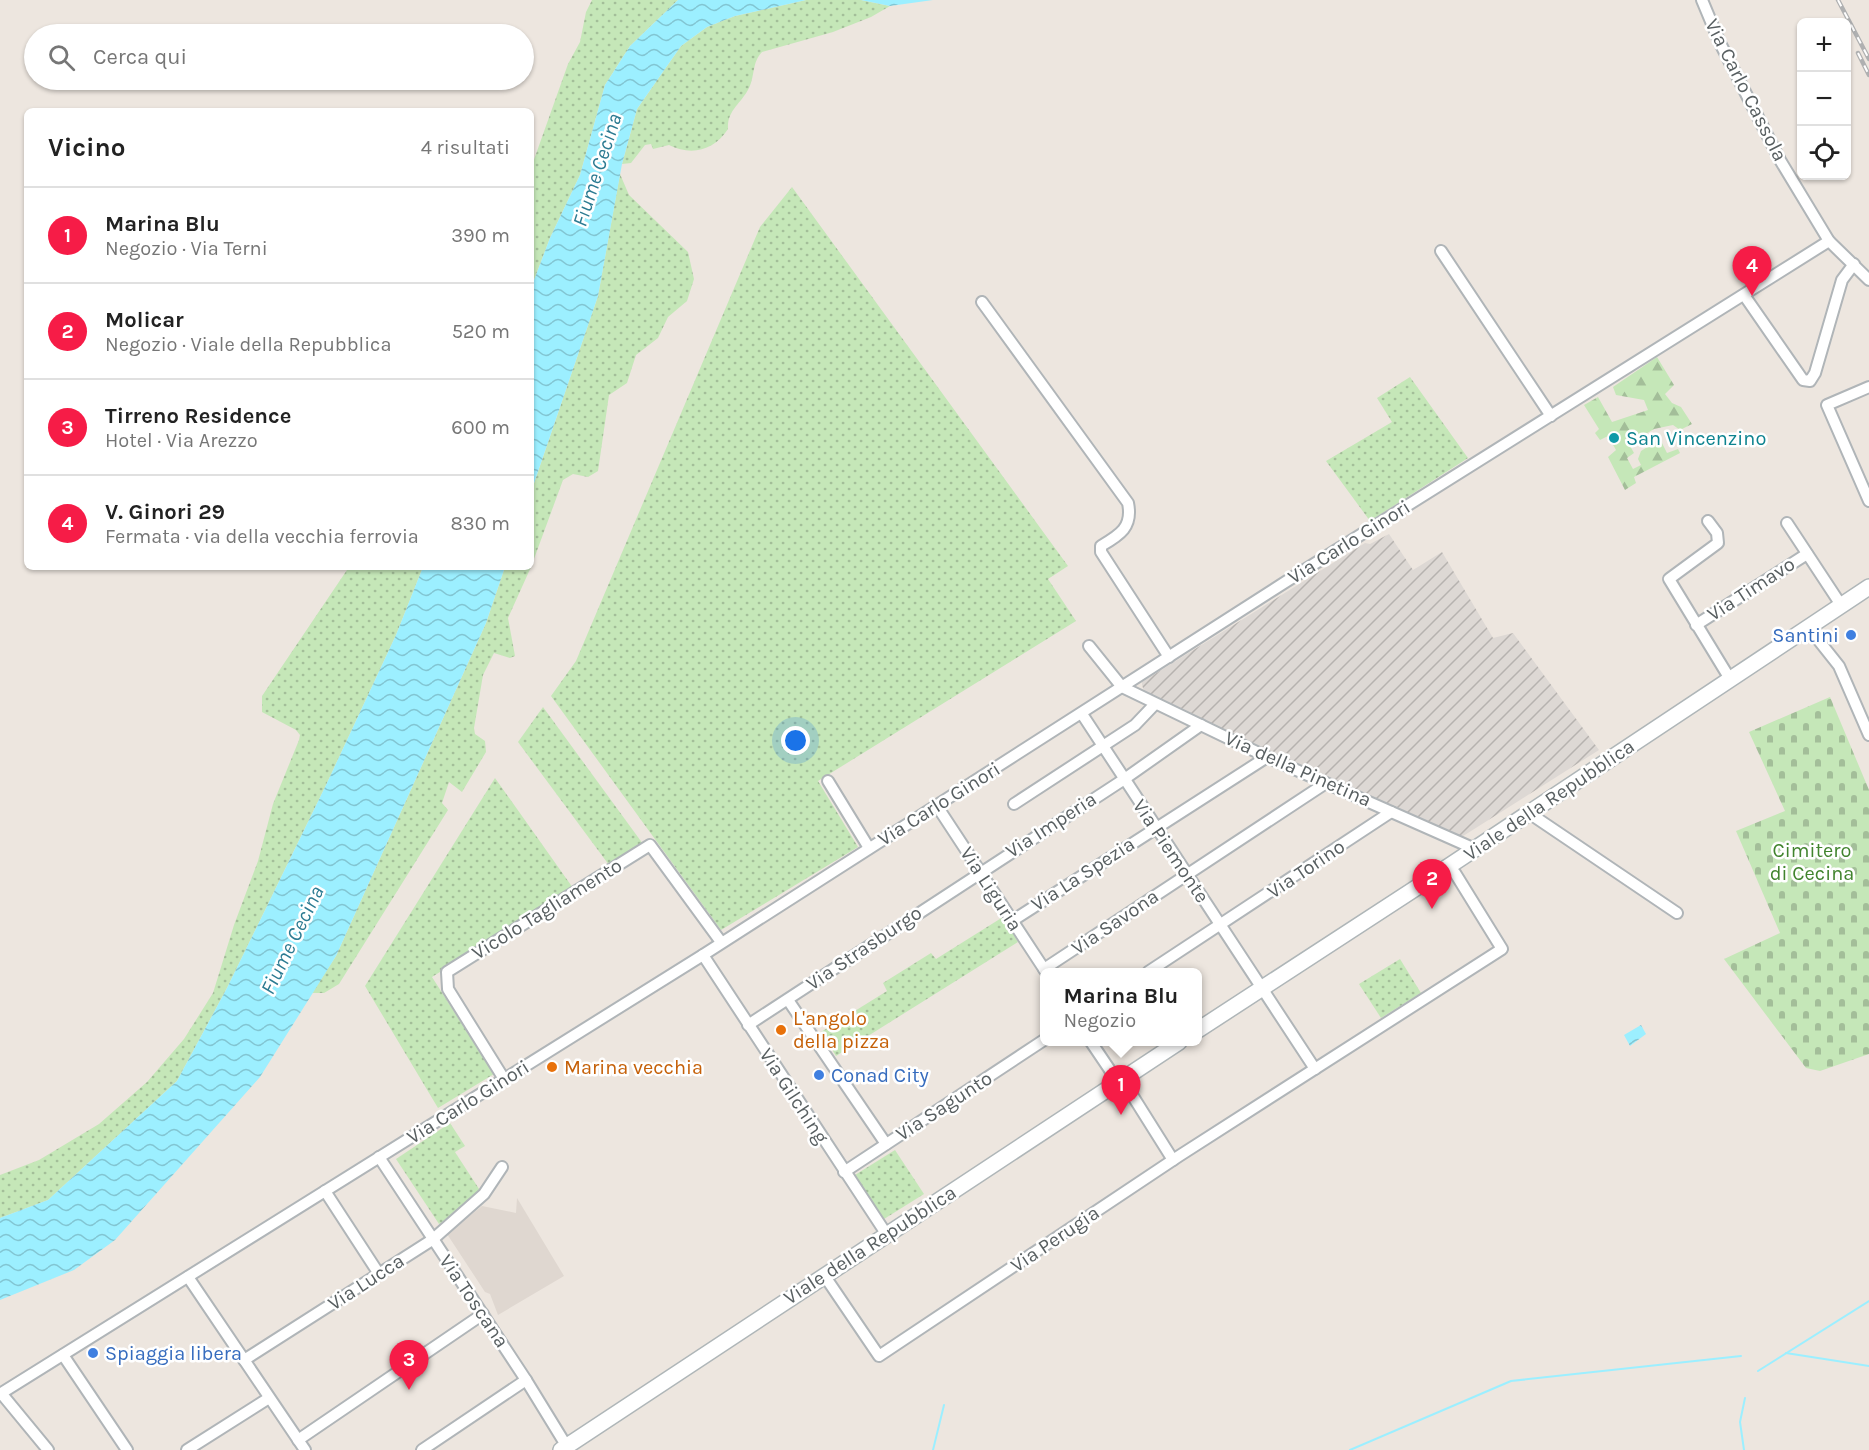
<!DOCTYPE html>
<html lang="it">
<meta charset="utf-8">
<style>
body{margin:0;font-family:Karla,sans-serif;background:#f2f2f2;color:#222}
.controls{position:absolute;right:18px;top:18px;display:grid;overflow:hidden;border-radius:9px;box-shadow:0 2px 4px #0004}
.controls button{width:54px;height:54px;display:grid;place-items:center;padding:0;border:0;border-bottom:2px solid #e0e0e0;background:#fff;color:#222;font:30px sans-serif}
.you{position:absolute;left:796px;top:741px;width:21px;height:21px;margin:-15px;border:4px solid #fff;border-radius:50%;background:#1a73e8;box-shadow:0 0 0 9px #1a73e833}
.badge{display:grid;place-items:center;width:39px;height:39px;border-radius:50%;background:#f61c47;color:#fff;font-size:20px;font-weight:700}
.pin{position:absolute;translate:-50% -50px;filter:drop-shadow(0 2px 3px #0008)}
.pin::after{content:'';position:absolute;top:32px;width:21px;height:18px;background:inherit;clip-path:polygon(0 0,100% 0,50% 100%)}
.popup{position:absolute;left:1040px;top:968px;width:162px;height:78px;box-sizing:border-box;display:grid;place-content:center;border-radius:9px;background:#fff;filter:drop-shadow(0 2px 4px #0005);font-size:20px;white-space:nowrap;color:#767676}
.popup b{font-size:22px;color:#222}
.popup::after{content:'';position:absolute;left:50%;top:100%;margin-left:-12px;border:12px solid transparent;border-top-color:#fff}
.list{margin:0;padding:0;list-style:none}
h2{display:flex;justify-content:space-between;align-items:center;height:78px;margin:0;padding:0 24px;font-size:26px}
h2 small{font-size:20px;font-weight:400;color:#767676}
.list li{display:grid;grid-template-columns:39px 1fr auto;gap:18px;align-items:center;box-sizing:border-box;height:96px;padding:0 24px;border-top:2px solid #e0e0e0}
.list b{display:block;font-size:22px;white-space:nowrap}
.list p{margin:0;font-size:20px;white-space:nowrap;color:#767676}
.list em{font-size:20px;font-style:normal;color:#767676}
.icon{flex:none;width:33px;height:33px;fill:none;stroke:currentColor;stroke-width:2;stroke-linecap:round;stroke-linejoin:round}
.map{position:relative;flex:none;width:1869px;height:1450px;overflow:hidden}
.search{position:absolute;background:#fff;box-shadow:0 2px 4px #0004;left:24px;top:24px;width:510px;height:66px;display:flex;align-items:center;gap:15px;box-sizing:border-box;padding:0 21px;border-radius:33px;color:#767676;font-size:22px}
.panel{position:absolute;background:#fff;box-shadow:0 2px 4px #0004;left:24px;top:108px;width:510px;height:462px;border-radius:9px}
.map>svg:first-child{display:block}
</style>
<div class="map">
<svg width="1869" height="1450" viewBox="0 0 1869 1450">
<defs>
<pattern id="industrial-furrows" width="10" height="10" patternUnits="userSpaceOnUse" patternTransform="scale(1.5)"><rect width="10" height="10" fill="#ddd8d4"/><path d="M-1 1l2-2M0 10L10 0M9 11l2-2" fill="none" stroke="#b6b2af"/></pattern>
<pattern id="green-dots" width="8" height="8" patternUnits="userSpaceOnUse" patternTransform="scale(1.5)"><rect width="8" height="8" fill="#c5e7b8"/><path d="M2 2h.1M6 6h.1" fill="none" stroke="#a3be99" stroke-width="1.8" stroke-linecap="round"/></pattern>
<pattern id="forest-firs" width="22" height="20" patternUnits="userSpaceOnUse" patternTransform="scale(1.5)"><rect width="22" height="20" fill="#c5e7b8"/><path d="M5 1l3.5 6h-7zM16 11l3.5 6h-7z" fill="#a3be99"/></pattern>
<pattern id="cemetery-stones" width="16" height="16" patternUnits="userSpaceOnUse" patternTransform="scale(1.5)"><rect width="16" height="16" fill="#c5e7b8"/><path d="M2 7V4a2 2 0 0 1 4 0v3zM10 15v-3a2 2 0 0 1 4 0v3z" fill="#a3be99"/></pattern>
<pattern id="water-waves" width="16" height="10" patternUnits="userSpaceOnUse" patternTransform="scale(1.5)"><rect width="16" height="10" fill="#9cefff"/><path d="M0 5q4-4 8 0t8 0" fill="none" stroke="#82c5d2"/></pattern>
</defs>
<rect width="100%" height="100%" fill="#ede6df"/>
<path fill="url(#industrial-furrows)" d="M1389,534L1413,570L1442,552L1493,638L1513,633L1599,750L1460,838L1212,726L1144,691L1142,685V682L1365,543L1370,544Z"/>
<path fill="#dfd7d0" d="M517,1198L564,1276L498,1315L490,1294L485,1292L447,1234L482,1206L516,1213Z"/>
<g fill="url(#green-dots)">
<path d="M592,0H678L630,46L605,85L580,175L550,238L531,288V168L568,64L580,42L586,12Z"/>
<path d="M806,0H861L890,6L871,17L833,32L762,52C752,62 755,76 749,88C741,104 727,110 728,129C714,151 691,156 669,145L653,149L651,144L645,145L631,163L622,164L637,109L681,46L707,27L735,16Z"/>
<path d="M620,174L629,195L688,252L694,279L687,301L668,317L658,338L636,355L627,383L609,395L598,471L588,477L573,474L563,480L531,567V492L598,296Z"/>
<path d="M792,187L1068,566L1048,579L1076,621L818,781L858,847L721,930L551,696L576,661L760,227Z"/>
<path d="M1410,377L1468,458L1370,521L1326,461L1392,422L1377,398Z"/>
<path d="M349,567H423L396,635L327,783L227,988L177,1081L48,1200L0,1218V1175L39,1160L99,1124L147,1082L184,1039L213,993L234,925L258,861L273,804L299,740L300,735L296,730L262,712V696Z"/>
<path d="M505,567H531L508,618L515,656L510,658L494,653L483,675L474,728L475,734L485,741L486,752L462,792L449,782L442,803L448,810L339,984L324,993H312L336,956L486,623Z"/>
<path d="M543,707L643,844L609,865L518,742Z"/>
<path d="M495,778L573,888L432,977L494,1074L438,1108L365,986Z"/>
<path d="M1003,917L1018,942L836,1056L821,1032L887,991L883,983L931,953L936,959Z"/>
<path d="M1400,959L1421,993L1381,1018L1359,984Z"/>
<path d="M450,1123L465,1146L455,1152L483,1195L439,1224L396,1159Z"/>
<path d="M895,1150L924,1194L884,1219L855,1175Z"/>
</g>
<path fill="url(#forest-firs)" d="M1657,357L1674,385L1665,394L1672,403L1681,407L1692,424L1680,430L1673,425L1654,429L1629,444L1634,453L1627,458L1633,469L1641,465L1638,459L1641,451L1660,439L1667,453L1678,449L1680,453L1634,477L1636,483L1625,490L1608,457L1616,450L1608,436L1600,440L1595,433L1599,429L1584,405L1598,397L1612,422L1648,410L1644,400L1616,395L1613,387Z"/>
<path fill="url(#cemetery-stones)" d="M1830,697L1869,790V1054L1820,1071L1806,1068L1724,959L1780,933L1736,831L1785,811L1749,732Z"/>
<g fill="url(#water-waves)">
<path d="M678,0H806L735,16L707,27L681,46L637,109L622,164L598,296L531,492V288L550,238L580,175L605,85L630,46Z"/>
<path d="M861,0H933L890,6Z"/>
<path d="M423,567H505L486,623L336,956L260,1077L115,1240L74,1270L0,1300V1218L48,1200L177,1081L227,988L327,783L396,635Z"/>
<path d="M1641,1025L1646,1034L1630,1046L1624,1035Z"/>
</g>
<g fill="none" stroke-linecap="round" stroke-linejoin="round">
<g stroke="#9cefff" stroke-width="2">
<path d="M1786,1353L1869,1366"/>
<path d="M1758,1371L1869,1301"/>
<path d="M933,1450L944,1405"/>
<path d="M1350,1450L1511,1381L1741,1356"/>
<path d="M1744,1450L1740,1422L1745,1398"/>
</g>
<defs>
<g id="street">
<path d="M1702,0L1720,43L1780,160L1829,241L1869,280"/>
<path d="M1441,251L1551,416"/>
<path d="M1744,295L1803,380L1810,381L1815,373L1842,280L1854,264"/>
<path d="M982,302L1128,503C1133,527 1120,535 1101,546V552L1169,657"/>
<path d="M1869,387L1827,405L1869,501"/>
<path d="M1708,521L1717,533L1718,543L1669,579L1730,679"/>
<path d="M1787,523L1841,605"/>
<path d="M1696,625L1807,554"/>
<path d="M1808,627L1839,666L1869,735"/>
<path d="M1089,646L1122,687L1267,757L1475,849"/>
<path d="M1082,714L1315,1069"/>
<path d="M828,781L869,848"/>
<path d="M1014,804L1135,725L1155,704"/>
<path d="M937,806L1046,972"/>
<path d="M1529,813L1677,913"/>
<path d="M1012,921L1267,757"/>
<path d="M703,955L887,1235"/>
<path d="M1044,969L1326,783"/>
<path d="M1148,972L1391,812"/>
<path d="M788,1000L886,1144"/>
<path d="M748,1025L1123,780L1201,725"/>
<path d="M1091,1042L1118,1082L1129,1090L1173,1160"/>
<path d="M504,1079L448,989L447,972L650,845L721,942"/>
<path d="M379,1157L526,1380L569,1450"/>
<path d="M844,1172L1044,1040"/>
<path d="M325,1191L379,1274"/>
<path d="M824,1275L879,1356L1179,1156L1502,949L1455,873L1448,866"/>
<path d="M188,1277L305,1450"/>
<path d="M63,1355L127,1450"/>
<path d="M244,1360L432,1240L484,1194L502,1167"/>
<path d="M1,1393L48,1450"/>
<path d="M0,1394L703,955L1287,581L1829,241"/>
<path d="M298,1440L483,1314"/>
<path d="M187,1450L269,1398"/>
<path d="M422,1450L526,1380"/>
</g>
<g id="secondary">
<path d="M1198,1030L1419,886L1869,587"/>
<path d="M561,1450L1179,1042"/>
</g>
</defs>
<use href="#street" stroke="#b0b5b8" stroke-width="14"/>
<use href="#secondary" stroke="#afb6b8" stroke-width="18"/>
<use href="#street" stroke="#fff" stroke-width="10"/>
<use href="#secondary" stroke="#fff" stroke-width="15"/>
<defs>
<g id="rail">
<path d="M1838,0L1869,59"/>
<path d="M1858,53L1869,75"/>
</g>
</defs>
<use href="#rail" stroke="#afb0b1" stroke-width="4.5"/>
<use href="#rail" stroke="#fff" stroke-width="2" stroke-dasharray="7" stroke-linecap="butt"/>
</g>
<circle fill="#0f9aa8" stroke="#fff" stroke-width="2" cx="1614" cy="438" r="6"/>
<g fill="#3f7fe0" stroke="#fff" stroke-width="2">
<circle cx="1851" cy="635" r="6"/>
<circle cx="819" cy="1075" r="6"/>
<circle cx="93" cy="1353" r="6"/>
</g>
<g fill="#e8710a" stroke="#fff" stroke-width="2">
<circle cx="781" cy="1030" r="6"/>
<circle cx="552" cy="1067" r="6"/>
</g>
<g text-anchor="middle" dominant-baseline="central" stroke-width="5" stroke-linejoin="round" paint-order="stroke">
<g font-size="20" fill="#585f61" stroke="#fff">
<text transform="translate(1746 90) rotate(63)">Via Carlo Cassola</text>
<text transform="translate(1349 542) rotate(-32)">Via Carlo Ginori</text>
<text transform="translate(1751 589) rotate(-33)">Via Timavo</text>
<text transform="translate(1298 769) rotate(24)">Via della Pinetina</text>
<text transform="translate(1549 800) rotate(-34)">Viale della Repubblica</text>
<text transform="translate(939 804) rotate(-32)">Via Carlo Ginori</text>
<text transform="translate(1051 825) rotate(-33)">Via Imperia</text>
<text transform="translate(1171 851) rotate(56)">Via Piemonte</text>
<text transform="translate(1306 869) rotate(-34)">Via Torino</text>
<text transform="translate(1083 874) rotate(-33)">Via La Spezia</text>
<text transform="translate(991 889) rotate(57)">Via Liguria</text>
<text transform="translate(547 909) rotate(-32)">Vicolo Tagliamento</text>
<text transform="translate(1115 922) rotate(-34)">Via Savona</text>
<text transform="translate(864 948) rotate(-34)">Via Strasburgo</text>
<text transform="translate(794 1096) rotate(57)">Via Gilching</text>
<text transform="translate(468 1102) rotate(-32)">Via Carlo Ginori</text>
<text transform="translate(944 1106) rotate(-33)">Via Sagunto</text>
<text transform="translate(1055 1239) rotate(-34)">Via Perugia</text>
<text transform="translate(870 1245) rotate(-33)">Viale della Repubblica</text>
<text transform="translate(366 1282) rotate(-33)">Via Lucca</text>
<text transform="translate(474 1301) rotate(56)">Via Toscana</text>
</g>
<g font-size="20" fill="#0d838f" stroke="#fff" text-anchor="start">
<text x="1626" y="438">San Vincenzino</text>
</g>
<g font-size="20" fill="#366cbe" stroke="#fff" text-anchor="start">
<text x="1839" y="635" text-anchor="end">Santini</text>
<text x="831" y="1075">Conad City</text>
<text x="105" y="1353">Spiaggia libera</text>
</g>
<g font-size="20" fill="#41842e" stroke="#fff">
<text x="1812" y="850">Cimitero<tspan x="1812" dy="23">di Cecina</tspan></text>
</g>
<g font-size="20" fill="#c56008" stroke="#fff" text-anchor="start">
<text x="793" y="1018">L'angolo<tspan x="793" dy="23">della pizza</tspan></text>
<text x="564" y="1067">Marina vecchia</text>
</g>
<g font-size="21" font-style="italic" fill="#2c7b92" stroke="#fff">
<text transform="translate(597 170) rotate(-72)">Fiume Cecina</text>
<text transform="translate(292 940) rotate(-64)">Fiume Cecina</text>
</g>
</g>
</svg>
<div class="controls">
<button>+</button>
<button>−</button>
<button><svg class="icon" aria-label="locate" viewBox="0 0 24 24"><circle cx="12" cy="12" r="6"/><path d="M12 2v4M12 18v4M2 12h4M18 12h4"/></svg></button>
</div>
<div class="you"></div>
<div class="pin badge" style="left:1121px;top:1115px">1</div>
<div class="popup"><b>Marina Blu</b>Negozio</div>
<div class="pin badge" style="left:1432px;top:909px">2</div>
<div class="pin badge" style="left:409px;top:1390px">3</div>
<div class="pin badge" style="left:1752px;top:296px">4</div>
<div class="search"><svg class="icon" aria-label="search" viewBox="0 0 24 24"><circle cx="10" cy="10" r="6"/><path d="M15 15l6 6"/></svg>Cerca qui</div>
<section class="panel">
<h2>Vicino<small>4 risultati</small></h2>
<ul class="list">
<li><span class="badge">1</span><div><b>Marina Blu</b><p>Negozio · Via Terni</p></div><em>390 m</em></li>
<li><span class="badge">2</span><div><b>Molicar</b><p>Negozio · Viale della Repubblica</p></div><em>520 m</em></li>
<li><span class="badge">3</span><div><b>Tirreno Residence</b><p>Hotel · Via Arezzo</p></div><em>600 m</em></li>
<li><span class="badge">4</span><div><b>V. Ginori 29</b><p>Fermata · via della vecchia ferrovia</p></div><em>830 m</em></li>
</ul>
</section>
</div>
